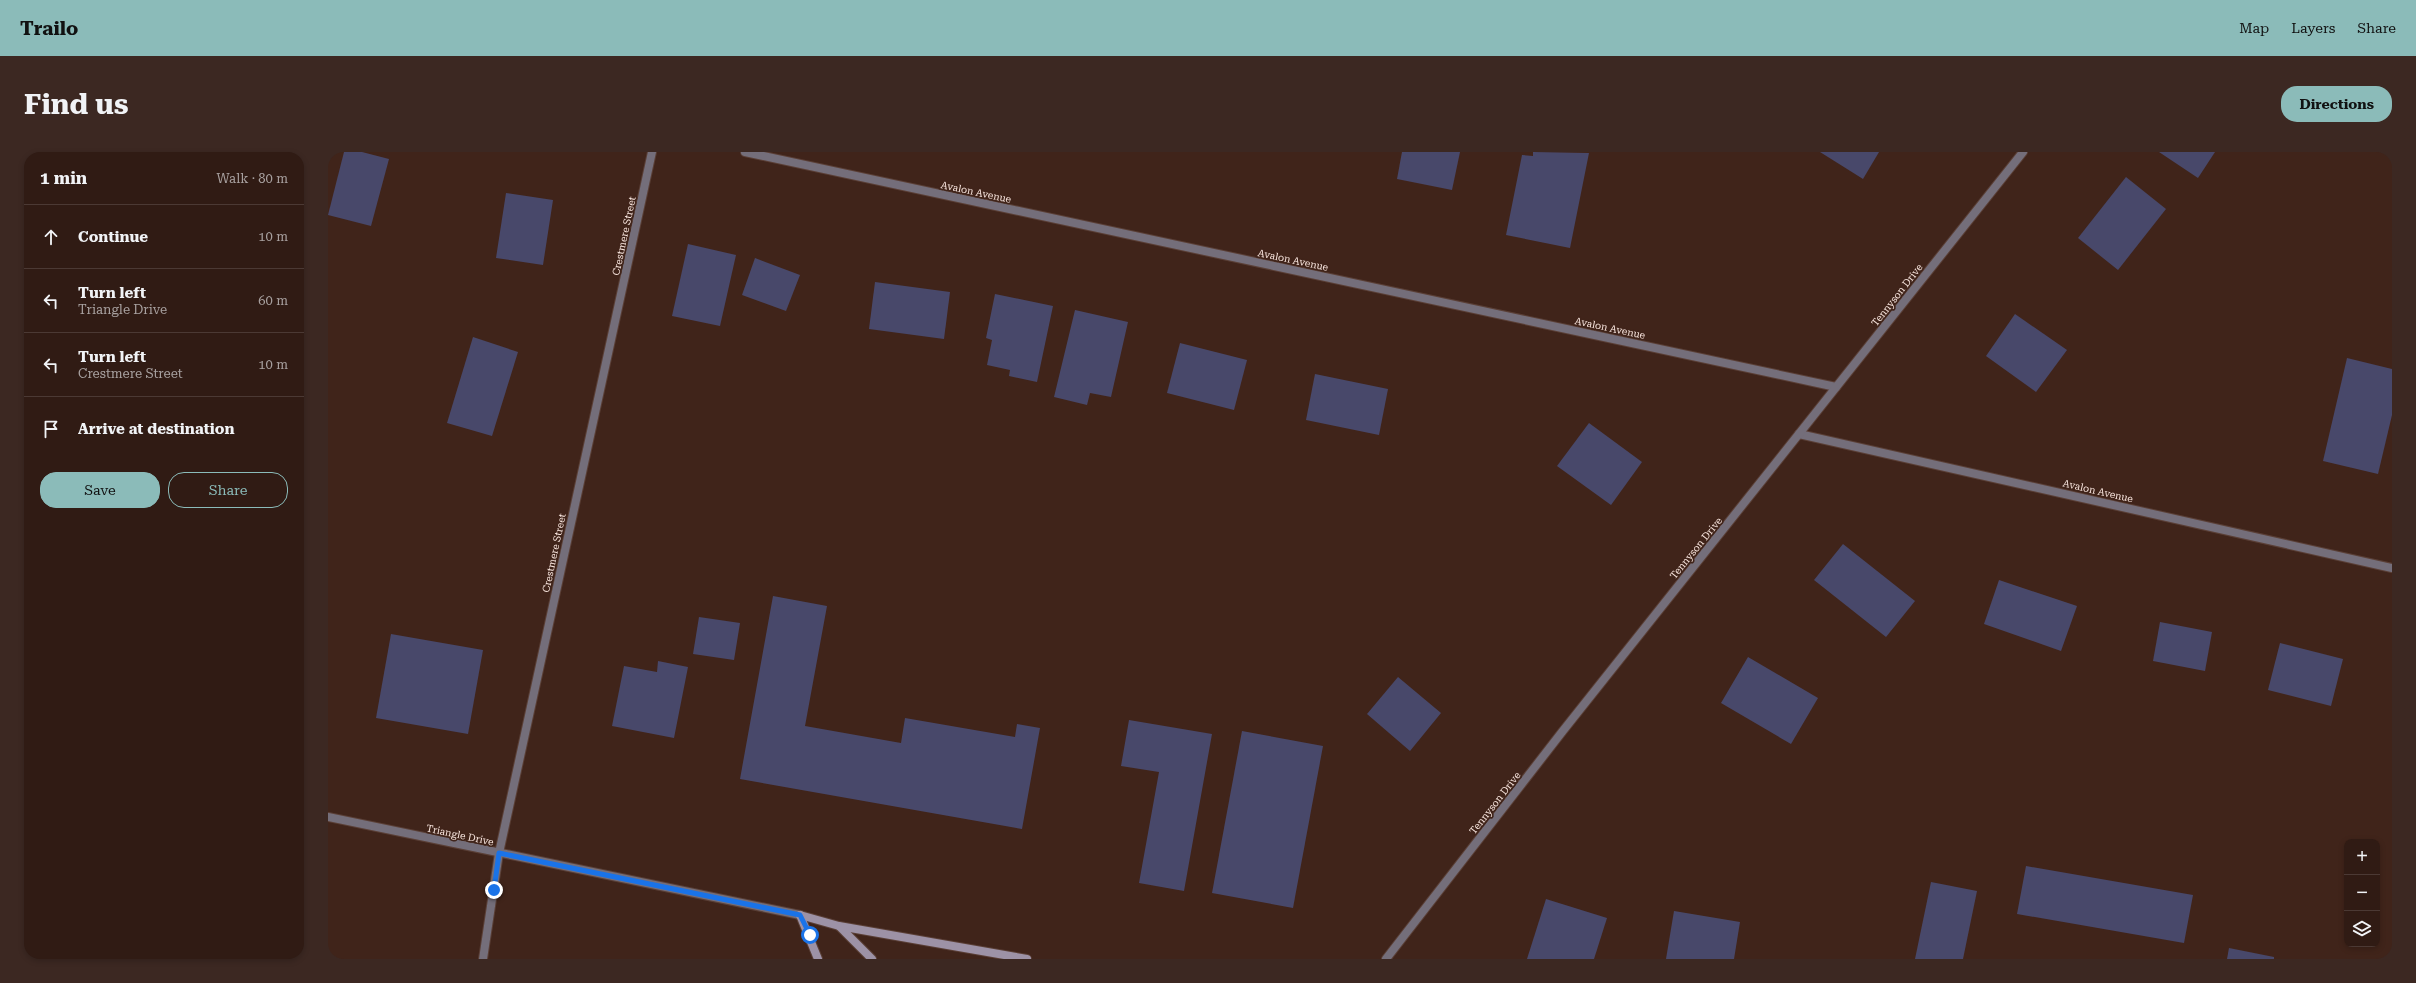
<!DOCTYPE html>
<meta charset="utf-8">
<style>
body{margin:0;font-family:"Roboto Serif",serif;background:#3c2822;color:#f1f3f6}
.controls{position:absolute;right:12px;bottom:12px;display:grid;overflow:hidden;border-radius:8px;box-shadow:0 2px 6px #0003}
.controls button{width:36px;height:36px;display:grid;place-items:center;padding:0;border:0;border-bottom:1px solid #4b3934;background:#301b14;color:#f1f3f6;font:20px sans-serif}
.stop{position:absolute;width:12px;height:12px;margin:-9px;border:3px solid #1a73e8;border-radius:50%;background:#fff}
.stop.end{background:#1a73e8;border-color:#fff;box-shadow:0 1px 4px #0008}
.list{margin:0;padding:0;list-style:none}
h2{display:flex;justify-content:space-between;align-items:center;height:52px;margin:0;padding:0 16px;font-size:17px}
h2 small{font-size:13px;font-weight:400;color:#a8a1a0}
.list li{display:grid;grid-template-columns:26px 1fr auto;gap:12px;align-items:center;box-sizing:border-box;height:64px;padding:0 16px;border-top:1px solid #4b3934}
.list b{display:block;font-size:15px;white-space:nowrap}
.list p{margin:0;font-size:13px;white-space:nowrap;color:#a8a1a0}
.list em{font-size:13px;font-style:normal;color:#a8a1a0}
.actions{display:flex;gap:8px;padding:12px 16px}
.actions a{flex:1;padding:9px 0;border:1px solid #8bbbb9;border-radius:16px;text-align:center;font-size:14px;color:#8bbbb9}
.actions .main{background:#8bbbb9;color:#111}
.icon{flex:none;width:22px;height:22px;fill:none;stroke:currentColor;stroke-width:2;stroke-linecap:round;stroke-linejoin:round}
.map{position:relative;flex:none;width:2064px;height:807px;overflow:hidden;border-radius:16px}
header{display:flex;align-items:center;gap:24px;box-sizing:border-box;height:56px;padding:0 20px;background:#8bbbb9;color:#111}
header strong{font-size:19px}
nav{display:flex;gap:22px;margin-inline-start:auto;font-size:14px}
.intro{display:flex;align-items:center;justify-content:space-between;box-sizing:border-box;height:96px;padding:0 24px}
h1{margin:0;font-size:28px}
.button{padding:10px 18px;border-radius:16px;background:#8bbbb9;color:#111;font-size:14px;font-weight:700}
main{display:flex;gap:24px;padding:0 24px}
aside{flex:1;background:#301b14;border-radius:16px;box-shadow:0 2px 6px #0003}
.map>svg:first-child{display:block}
</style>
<header>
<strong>Trailo</strong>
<nav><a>Map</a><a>Layers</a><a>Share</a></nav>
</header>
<div class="intro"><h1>Find us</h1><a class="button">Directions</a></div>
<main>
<aside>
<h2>1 min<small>Walk · 80 m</small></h2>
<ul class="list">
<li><svg class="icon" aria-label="ahead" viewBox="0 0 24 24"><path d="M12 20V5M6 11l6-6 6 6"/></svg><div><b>Continue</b></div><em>10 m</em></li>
<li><svg class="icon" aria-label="left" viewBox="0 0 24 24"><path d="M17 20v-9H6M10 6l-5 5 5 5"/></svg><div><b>Turn left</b><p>Triangle Drive</p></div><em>60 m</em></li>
<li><svg class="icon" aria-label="left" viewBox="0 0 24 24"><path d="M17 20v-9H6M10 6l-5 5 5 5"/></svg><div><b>Turn left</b><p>Crestmere Street</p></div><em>10 m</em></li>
<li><svg class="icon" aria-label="arrive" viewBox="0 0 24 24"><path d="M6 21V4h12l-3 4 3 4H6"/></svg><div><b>Arrive at destination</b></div></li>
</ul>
<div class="actions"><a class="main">Save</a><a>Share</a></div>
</aside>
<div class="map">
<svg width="2064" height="807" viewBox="0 0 2064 807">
<rect width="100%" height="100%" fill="#40241a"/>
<g fill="#48486a">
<path d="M16,0H34L61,7L43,74L0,63Z"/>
<path d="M1074,0H1132L1124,38L1069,27Z"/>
<path d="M1205,0L1261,1L1242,96L1178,83L1194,3L1205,4Z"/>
<path d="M1492,0H1551L1535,27Z"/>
<path d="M1831,0H1887L1870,26Z"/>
<path d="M1798,25L1838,57L1790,118L1750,86Z"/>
<path d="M178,41L225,48L215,113L168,106Z"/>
<path d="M360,92L408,103L392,174L344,164Z"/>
<path d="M427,106L472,123L458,159L414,143Z"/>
<path d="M547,130L622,140L616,187L541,177Z"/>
<path d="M667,142L725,154L709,230L681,224L682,218L659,213L664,188L658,186Z"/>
<path d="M747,158L800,170L783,245L762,241L759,253L726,245Z"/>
<path d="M1687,162L1739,198L1708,240L1658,204Z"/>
<path d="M145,185L190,200L164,284L119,271Z"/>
<path d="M852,191L919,208L906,258L839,241Z"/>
<path d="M2019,206L2064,217V263L2050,322L1995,309Z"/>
<path d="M987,222L1060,237L1051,283L978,268Z"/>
<path d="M1261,271L1314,310L1283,353L1229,314Z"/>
<path d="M1515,392L1587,449L1558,485L1486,428Z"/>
<path d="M1671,428L1749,454L1733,499L1656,472Z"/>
<path d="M445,444L499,454L477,574L573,591L577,566L687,585L689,572L712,576L694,677L412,627Z"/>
<path d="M371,465L412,471L406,508L365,502Z"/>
<path d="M1832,470L1884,480L1877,519L1825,509Z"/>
<path d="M63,482L155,498L140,582L48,566Z"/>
<path d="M1952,491L2015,507L2003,554L1940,538Z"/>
<path d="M1420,505L1490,546L1463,592L1393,551Z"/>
<path d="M330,509L360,515L346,586L284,574L296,514L329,520Z"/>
<path d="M1070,525L1113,561L1082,599L1039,562Z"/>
<path d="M801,568L884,582L856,739L811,731L831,620L793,614Z"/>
<path d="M914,579L995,594L965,756L884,741Z"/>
<path d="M1698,714L1865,743L1856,791L1689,762Z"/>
<path d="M1603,730L1649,739L1635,807H1587Z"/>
<path d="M1218,747L1279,766L1266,807H1199Z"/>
<path d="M1346,759L1412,770L1406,807H1338Z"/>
<path d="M1901,796L1946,805V807H1899Z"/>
</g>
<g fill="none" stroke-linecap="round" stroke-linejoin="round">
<defs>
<g id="street">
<path d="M417,0L1508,235"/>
<path d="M1471,282L2064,416"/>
<path d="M0,665L472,763"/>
<path d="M155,807L171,701L324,0"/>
<path d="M1058,807L1234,580L1695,0"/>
</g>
<g id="secondary">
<path d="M472,763L511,774L699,807"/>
<path d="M472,763L490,807"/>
<path d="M512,775L544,807"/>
</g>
</defs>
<use href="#street" stroke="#5a3f36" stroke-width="10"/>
<use href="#secondary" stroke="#5a3f36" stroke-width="10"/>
<use href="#street" stroke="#746e7a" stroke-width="8"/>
<use href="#secondary" stroke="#9d92a6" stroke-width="8"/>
</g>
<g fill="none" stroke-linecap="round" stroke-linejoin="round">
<path stroke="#1a73e8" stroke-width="5" d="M166,738L171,701L472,763L482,783"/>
</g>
<g text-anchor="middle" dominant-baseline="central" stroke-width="3.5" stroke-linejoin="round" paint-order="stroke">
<g font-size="10" fill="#f9e6df" stroke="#40241a">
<text transform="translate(648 40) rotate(12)">Avalon Avenue</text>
<text transform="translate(296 84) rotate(-78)">Crestmere Street</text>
<text transform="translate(965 108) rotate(12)">Avalon Avenue</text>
<text transform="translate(1569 143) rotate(-52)">Tennyson Drive</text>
<text transform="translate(1282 176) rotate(12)">Avalon Avenue</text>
<text transform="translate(1770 339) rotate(13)">Avalon Avenue</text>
<text transform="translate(1368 396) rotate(-51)">Tennyson Drive</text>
<text transform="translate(226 401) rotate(-78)">Crestmere Street</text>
<text transform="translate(1167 651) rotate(-52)">Tennyson Drive</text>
<text transform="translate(132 683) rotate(12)">Triangle Drive</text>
</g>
</g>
</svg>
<div class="controls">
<button>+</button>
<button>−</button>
<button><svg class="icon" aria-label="layers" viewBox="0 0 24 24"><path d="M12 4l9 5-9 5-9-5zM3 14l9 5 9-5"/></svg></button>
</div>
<div class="stop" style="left:482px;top:783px"></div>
<div class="stop end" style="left:166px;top:738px"></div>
</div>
</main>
